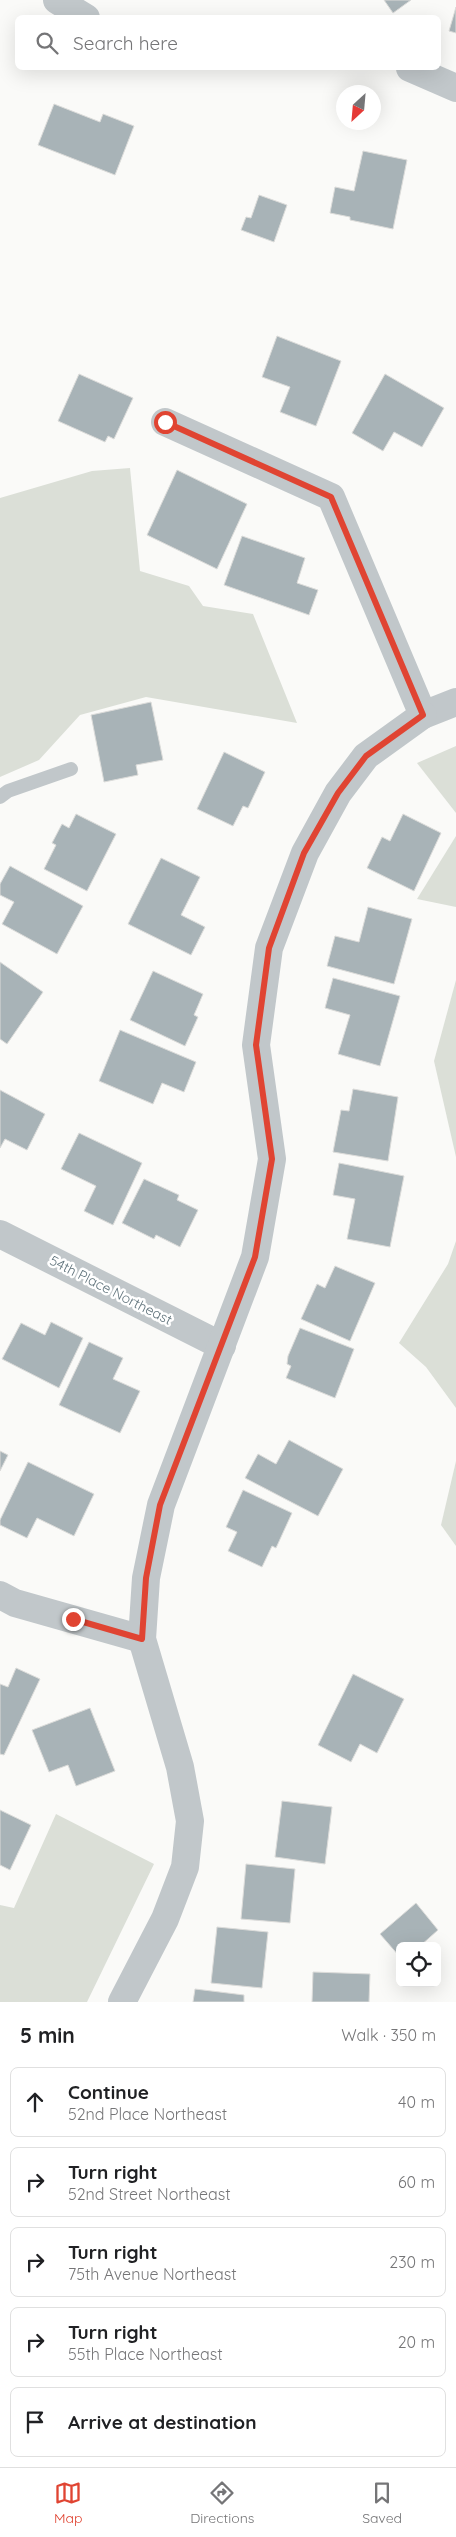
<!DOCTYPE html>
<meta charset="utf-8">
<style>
body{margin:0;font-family:Quicksand,sans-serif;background:#f2f2f2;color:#202124}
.controls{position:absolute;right:15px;bottom:15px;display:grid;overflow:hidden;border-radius:8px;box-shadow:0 5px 20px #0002}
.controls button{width:45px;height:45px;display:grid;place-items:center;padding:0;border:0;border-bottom:1px solid #e0e0e0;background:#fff;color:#202124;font:25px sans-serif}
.compass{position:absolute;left:336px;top:85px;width:45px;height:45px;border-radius:50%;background:#fff;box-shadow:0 5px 20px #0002;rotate:206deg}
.stop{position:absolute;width:15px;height:15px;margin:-11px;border:4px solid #e04432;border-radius:50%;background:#fff}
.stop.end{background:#e04432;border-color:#fff;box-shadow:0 1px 5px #0008}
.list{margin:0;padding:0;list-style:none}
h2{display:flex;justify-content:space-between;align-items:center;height:65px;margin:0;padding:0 20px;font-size:21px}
h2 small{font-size:16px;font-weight:400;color:#757577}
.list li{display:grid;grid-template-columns:32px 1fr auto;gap:15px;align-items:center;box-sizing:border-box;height:70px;margin:0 10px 10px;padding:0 10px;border:1px solid #e0e0e0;border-radius:8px}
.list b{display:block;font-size:19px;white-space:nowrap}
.list p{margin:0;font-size:16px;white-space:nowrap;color:#757577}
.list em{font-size:16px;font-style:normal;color:#757577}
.icon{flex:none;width:28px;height:28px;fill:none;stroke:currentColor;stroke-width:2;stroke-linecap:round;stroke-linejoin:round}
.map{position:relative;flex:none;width:456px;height:2002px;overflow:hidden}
.search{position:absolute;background:#fff;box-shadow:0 5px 20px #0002;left:15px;right:15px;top:15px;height:55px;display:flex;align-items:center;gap:12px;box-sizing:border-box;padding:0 18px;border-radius:8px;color:#757577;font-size:19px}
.sheet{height:465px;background:#fff}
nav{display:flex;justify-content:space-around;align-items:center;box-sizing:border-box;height:70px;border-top:1px solid #e0e0e0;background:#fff;font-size:14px;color:#757577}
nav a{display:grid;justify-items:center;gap:2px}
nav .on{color:#e04432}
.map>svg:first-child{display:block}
</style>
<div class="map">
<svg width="456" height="2002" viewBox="0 0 456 2002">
<rect width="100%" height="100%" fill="#fafaf8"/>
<g fill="#dbdfd7">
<path d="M130,468L140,571L189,586L203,606L253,614L297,723L146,697L80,715L39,760L0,777V498L92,471Z"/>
<path d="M456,746V813L417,763Z"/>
<path d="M456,836V907L417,899Z"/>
<path d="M456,980V1157L434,1061Z"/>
<path d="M456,1241V1408L426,1367L399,1343L448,1264Z"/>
<path d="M456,1461V1546L441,1525Z"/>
<path d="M56,1814L154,1864L87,2002H0V1905L14,1908Z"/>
</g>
<g fill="#a8b3b7" stroke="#dcdcda">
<path d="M384,0H411L393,13Z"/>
<path d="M456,7V33L449,31Z"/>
<path d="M54,104L100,122L103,114L134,126L115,175L38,145Z"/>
<path d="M363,151L407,160L393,229L350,220V217L330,213L335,187L354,191Z"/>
<path d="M259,195L287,205L274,242L241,230L246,217L251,218Z"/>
<path d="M277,336L341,361L316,426L280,412L290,387L262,377Z"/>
<path d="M79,374L133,398L114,439L108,436L105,442L58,421Z"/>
<path d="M385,374L444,408L422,447L394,432L383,451L352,433Z"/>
<path d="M177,470L247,504L217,569L147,535Z"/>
<path d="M242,536L305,558L297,583L318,590L309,615L224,585Z"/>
<path d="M151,702L163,760L136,765L138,775L104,782L91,715Z"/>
<path d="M224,752L265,772L248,808L243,806L233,826L197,809Z"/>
<path d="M76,814L116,834L87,891L44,869L56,845L52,843L62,824L69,828Z"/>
<path d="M403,814L441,833L414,891L367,868L382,837L390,841Z"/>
<path d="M161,858L200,877L181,915L205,927L191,955L128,924Z"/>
<path d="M10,866L83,906L57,954L2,924L14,902L0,895V884Z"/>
<path d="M368,907L412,919L394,984L327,966L335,936L359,942Z"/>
<path d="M0,962L43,992L7,1044L0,1039Z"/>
<path d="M153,971L203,994L194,1015L198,1017L185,1046L130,1020Z"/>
<path d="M333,978L400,996L380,1066L338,1054L350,1015L325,1008Z"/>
<path d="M120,1030L196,1062L184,1092L162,1083L153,1104L99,1081Z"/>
<path d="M353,1089L398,1097L388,1161L333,1152L341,1110L349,1111Z"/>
<path d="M0,1090L45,1114L27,1150L5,1139L0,1148Z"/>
<path d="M79,1133L142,1163L113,1225L84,1211L96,1186L61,1169Z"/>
<path d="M339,1163L404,1176L390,1247L347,1239L355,1199L333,1195Z"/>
<path d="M144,1179L179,1195L177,1200L198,1210L180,1247L156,1235L154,1239L122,1223Z"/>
<path d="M335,1266L375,1283L350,1341L301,1319L317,1284L325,1288Z"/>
<path d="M51,1322L83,1338L59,1388L2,1359L21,1323L45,1335Z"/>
<path d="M300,1328L354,1349L335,1398L286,1378L291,1366L287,1364L288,1356Z"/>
<path d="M89,1342L123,1358L113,1379L140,1391L120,1433L59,1405Z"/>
<path d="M289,1440L343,1469L318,1516L245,1478L258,1454L276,1464Z"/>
<path d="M0,1451L8,1455L0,1471Z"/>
<path d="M28,1462L94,1494L74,1536L37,1518L27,1538L0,1525V1520Z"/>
<path d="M243,1490L292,1513L276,1548L272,1546L262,1567L228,1551L237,1532L226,1527Z"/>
<path d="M16,1668L40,1679L4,1755L0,1754V1684L8,1687Z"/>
<path d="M353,1674L404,1699L377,1753L360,1744L351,1762L318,1745Z"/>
<path d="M90,1708L115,1771L76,1786L68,1765L49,1772L32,1730Z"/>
<path d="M282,1801L332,1807L325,1864L275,1857Z"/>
<path d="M0,1810L31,1825L10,1870L0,1865Z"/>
<path d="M246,1864L295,1869L290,1923L241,1919Z"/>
<path d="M416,1903L438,1930L420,1946H400V1957L380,1934Z"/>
<path d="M217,1927L268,1932L262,1988L211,1983Z"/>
<path d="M313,1972L370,1974L369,2002H312Z"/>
<path d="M195,1989L244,1995V2002H193Z"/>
</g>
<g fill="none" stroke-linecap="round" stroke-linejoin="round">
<path stroke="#c1c7ca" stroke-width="14" d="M0,797L8,791L71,769"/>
<g stroke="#c1c7ca" stroke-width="28">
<path d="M57,0L86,18"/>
<path d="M410,68L456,88"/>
<path d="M165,422L331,497L423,715L456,702"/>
<path d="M0,1234L222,1346"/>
<path d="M0,1595L15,1603L142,1639"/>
<path d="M122,2002L165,1919L185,1867L190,1821L180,1767L142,1639L146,1578L161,1505L255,1257L272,1159L256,1045L269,948L305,853L338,793L366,756L423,715"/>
</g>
</g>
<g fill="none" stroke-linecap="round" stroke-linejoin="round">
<path stroke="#e04432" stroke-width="6" d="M73,1619L142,1639L146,1578L160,1505L255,1257L272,1159L256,1045L269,948L304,853L338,793L366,756L423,715L331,497L165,422"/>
</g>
<g text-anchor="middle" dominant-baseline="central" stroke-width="5" stroke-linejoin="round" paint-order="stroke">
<g font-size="14" fill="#61747c" stroke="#fff">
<text transform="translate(111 1290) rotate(27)">54th Place Northeast</text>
</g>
</g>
</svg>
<div class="controls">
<button><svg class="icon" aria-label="locate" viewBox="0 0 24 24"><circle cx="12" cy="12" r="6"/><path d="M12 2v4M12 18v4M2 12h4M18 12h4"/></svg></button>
</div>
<svg class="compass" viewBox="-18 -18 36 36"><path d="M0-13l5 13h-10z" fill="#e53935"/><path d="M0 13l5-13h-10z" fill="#757577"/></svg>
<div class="stop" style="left:165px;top:422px"></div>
<div class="stop end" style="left:73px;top:1619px"></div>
<div class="search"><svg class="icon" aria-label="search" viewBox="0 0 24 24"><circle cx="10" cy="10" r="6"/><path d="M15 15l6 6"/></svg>Search here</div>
</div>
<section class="sheet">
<h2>5 min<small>Walk · 350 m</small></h2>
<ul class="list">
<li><svg class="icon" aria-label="ahead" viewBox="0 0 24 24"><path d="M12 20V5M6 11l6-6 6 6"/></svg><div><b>Continue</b><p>52nd Place Northeast</p></div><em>40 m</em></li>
<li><svg class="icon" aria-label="right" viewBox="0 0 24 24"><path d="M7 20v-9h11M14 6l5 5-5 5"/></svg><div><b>Turn right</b><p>52nd Street Northeast</p></div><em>60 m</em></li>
<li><svg class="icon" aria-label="right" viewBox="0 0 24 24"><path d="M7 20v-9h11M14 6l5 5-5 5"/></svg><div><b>Turn right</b><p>75th Avenue Northeast</p></div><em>230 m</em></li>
<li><svg class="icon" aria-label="right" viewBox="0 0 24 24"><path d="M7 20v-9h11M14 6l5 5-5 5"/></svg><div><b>Turn right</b><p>55th Place Northeast</p></div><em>20 m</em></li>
<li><svg class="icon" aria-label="arrive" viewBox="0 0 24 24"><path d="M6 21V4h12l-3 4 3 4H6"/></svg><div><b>Arrive at destination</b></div></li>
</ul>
</section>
<nav>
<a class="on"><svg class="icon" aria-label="map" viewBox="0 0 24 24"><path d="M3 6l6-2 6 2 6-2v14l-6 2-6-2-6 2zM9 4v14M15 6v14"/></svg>Map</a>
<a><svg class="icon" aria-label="directions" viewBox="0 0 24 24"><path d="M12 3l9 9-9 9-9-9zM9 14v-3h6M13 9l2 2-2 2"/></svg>Directions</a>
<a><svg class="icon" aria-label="saved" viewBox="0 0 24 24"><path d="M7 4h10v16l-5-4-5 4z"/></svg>Saved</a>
</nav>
